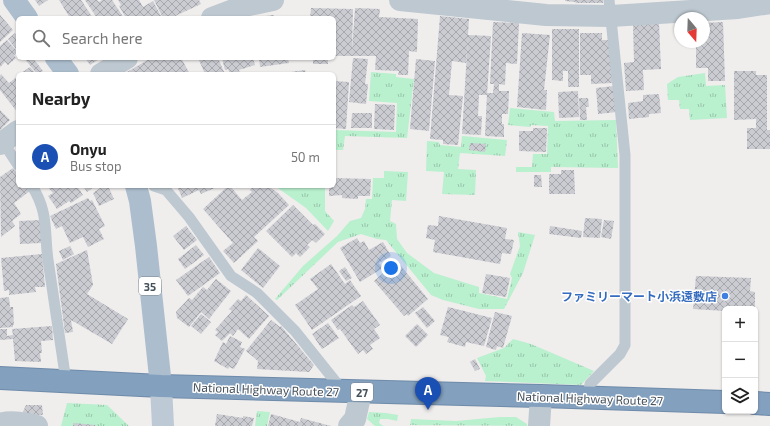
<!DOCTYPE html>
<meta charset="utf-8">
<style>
body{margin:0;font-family:"Exo 2","Noto Sans JP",sans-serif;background:#f6f6f6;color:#222}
.controls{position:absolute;right:12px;bottom:12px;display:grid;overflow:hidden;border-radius:6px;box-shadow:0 1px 3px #0004}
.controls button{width:36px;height:36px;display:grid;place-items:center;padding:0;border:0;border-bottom:1px solid #e0e0e0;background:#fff;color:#222;font:20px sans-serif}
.compass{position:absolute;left:674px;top:12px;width:36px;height:36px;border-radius:50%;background:#fff;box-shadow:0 1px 3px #0004;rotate:161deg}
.you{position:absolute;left:391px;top:268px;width:14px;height:14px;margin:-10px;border:3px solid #fff;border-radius:50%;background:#1a73e8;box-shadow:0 0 0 6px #1a73e833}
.badge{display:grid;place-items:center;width:26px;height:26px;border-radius:50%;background:#0b8043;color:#fff;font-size:13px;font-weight:700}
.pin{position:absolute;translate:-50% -33px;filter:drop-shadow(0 1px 2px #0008)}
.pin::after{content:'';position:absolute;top:21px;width:14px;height:12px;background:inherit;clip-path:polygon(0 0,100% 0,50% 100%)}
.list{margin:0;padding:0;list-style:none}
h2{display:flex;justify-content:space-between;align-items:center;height:52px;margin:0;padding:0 16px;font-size:17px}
h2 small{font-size:13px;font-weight:400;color:#767676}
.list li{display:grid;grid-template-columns:26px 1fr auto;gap:12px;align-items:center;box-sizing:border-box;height:64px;padding:0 16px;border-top:1px solid #e0e0e0}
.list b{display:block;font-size:15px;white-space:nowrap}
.list p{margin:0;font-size:13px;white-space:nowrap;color:#767676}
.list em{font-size:13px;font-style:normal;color:#767676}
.icon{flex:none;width:22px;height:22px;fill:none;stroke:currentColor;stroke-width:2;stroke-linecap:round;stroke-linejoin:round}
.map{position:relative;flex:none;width:770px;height:426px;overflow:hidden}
.search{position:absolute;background:#fff;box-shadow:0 1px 3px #0004;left:16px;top:16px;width:320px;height:44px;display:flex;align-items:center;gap:10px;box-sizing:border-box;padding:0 14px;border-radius:6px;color:#767676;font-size:15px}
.panel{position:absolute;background:#fff;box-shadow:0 1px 3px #0004;left:16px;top:72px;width:320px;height:116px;border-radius:6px}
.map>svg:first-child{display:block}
</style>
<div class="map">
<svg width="770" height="426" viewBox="0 0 770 426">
<defs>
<pattern id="grass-tufts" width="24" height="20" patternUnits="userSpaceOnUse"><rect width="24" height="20" fill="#b9f0ce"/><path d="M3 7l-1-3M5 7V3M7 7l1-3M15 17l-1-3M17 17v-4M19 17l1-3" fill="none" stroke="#98c5aa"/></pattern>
<pattern id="building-cross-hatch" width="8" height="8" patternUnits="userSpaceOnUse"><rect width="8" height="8" fill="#caccd2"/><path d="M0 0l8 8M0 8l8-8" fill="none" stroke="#a6a8ad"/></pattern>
</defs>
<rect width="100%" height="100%" fill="#f0eded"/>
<g fill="url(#grass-tufts)">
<path d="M371,72L396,74V77L414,79L407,138L345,136L343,150H334V130L396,132L397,103L369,101Z"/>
<path d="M705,73L706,86L725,85L727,118L690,120L689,109H680L679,100H668L667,84L678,77Z"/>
<path d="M510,108L554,112L555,121L616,120L618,168L551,167V172H516V167H532L533,154H547L548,126L531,125L530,127L508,125Z"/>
<path d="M462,136L507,140L505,156L460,153L458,169L476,170L475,195L442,194L444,172L426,171L427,141L439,142L440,145L461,147Z"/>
<path d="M384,171L408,172L406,201L392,200L390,221L396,224L397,239L407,253L434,273L479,287V293L507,299L512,278L510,274L520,246L518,232L535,235L523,273L504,309H479L443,300L431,295L386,240L377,239L361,234L338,242L277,300L275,299L303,266L337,236L350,221L361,218L365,209L366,199H372L373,178H384Z"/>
<path d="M275,186H325V211L334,221L328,231L306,208Z"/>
<path d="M513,339L531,344L594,371L581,385L485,381L486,376L477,358L504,348Z"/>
<path d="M67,403L107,405L129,426H61Z"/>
<path d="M257,411L270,412L267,426H255Z"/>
<path d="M369,412L386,413L398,415L397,421L388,419H380L379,423L383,426H375L367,419Z"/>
<path d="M500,417H516L527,424V426L410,425L411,419L456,421Z"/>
</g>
<g fill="url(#building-cross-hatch)">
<path d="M35,0H48L39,6Z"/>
<path d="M59,0H81L93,18H70Z"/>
<path d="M85,0H97L99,2L102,0H112L124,18H97Z"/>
<path d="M118,0H139L143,7L153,1L162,18H126L119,6L121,5Z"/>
<path d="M154,0H199L201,4L171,18H163Z"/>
<path d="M565,0H603V3H576L575,2L565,1Z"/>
<path d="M311,8L353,9L352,51L355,8L380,9L379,17L418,19L417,52L409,51L408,75H398L399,71L375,70L376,56H334V18H310Z"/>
<path d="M0,15L13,30L0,42Z"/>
<path d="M274,15V18H257V17Z"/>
<path d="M440,16L469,19L468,35L491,36L487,95H479L478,116H482L481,135L462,134L468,36L466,63L452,61L449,95L463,96L458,145L443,144V140L430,139Z"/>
<path d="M493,22L519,23L517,64L506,63L505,85L499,84V91H509L508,114H502V124H504V137L485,136L487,93H493L494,84H490Z"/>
<path d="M723,22L725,81H708V68H696V42H704V23Z"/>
<path d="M659,23L661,69L643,70L644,90L626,91L624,63L634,62L633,24Z"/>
<path d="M552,29H579V87H568V71H563V81L552,80Z"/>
<path d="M15,33L18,37V51L8,39Z"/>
<path d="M522,33L550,35L544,90H547L546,110L517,107Z"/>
<path d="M580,33H602V40H610V64H613V83L591,84V75H580Z"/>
<path d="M7,40L18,52L14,55L16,58L8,65L5,62L0,67V46Z"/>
<path d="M24,58H33L43,71L37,74Z"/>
<path d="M85,58H101L90,65Z"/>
<path d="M151,58H181L190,74H128L127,72Z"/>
<path d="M198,58H218L225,74H205Z"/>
<path d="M222,58H253L255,65L239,70L240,74H230L228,69L225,70Z"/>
<path d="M259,58H288L289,63L260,67Z"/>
<rect x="313" y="58" width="15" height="6"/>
<path d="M353,58L368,59L365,84H368L366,104L349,102Z"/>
<path d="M416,59L435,61L429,131L410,129Z"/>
<path d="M30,67L36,74H20Z"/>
<path d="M305,70L306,74H284V73Z"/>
<path d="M734,71H756V75H767V130H770V149H747V128H756V119L734,120Z"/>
<path d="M1,74L9,83L18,76V113L0,90V76Z"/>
<path d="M334,81L349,82L346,129L334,128Z"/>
<path d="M614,86L617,112L598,114L596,88Z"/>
<path d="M578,91L579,117L559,118L558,92Z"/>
<path d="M659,94L661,113L649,114V117L629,119L628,103L643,101V95Z"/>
<path d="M579,98H588L589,107H586L587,120H580Z"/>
<path d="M375,104L395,105L394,130L374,129Z"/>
<path d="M0,110L10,120L0,130Z"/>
<path d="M352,113H372V128H351Z"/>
<path d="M533,128H547L546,152L519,151V131H533Z"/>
<path d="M470,143L486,144L485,152L469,150Z"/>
<path d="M13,168L18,174V186H26L30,191L14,203L21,214L12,221L15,226L1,237L0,177Z"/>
<path d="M561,170H574L575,194H549V174H561Z"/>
<path d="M534,175H541L542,187H534Z"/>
<path d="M334,178L371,179L370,196H358V199L342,198V195L329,196V186H334Z"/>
<path d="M47,186H77L83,195L71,203L69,201L57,209L48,196L53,193Z"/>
<path d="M83,186H95L87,192Z"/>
<path d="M103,186H108L114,199L99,206L93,193Z"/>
<path d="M177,186H219L201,194L199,190L182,198Z"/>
<path d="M228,186H230L242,200L252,192L250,190L254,186H268L278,193L289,205L254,237L258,241L234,263L223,251L233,243L203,209Z"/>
<path d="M88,198L90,201L92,200L105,226L99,229L104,239L88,247L83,237L70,243L62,226L56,229L50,216Z"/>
<path d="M293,205L313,225L315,224L325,234L316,243L312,240L307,245L310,247L300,257L296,253L292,257L266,231Z"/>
<path d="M439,216L507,228L505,239L514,240L511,254L502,253L500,264L433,252L435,240L426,238L428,225L438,226Z"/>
<path d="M585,218L602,219L600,238L583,237Z"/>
<path d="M41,220V243L20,244L19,221Z"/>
<path d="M604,220L614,221L611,239L601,237Z"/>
<path d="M186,226L197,240L184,250L173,236Z"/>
<path d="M550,226L582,231L581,238L549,234Z"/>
<path d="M357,238L360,243L364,241L369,250L383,242L391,256L379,263L383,268L360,282L340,248Z"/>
<path d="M196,245L204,255L185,269L178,259Z"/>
<path d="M70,246L74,254L63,260L59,251Z"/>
<path d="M258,248L280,266L263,288L241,270Z"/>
<path d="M87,250L93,285L87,294L128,319L112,344L71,320L73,332L65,333L56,264Z"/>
<path d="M42,254L45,287H35L36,292L9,295V290L4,291L1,258Z"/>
<path d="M209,257L220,273L188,296L176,280Z"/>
<path d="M397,261L428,299L408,316L407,314L404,316L374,281Z"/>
<path d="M331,264L345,284L350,280L361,296L312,330L295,305L318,289L310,279Z"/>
<path d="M345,267L352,278L346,281L339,271Z"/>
<path d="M486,274L510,278L506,297L482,293Z"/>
<path d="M696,276L751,278L750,291L755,292V309H725V311L693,309Z"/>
<path d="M216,279L231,291L209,319L201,312L189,327L177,318L176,312L189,298L192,300L203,287L207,290Z"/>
<path d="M246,295L269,316L249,339L238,329L233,336L230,333L222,341L215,335L218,332L215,330L232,311L229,309L238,299L241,301Z"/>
<path d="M9,297L10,307H13L14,325H13V327L0,328V298Z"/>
<path d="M363,301L380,325L374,329L380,338L370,345L373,349L366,354L363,350L358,354L340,329L338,330L331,320L352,305L354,307Z"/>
<path d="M423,307L435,321L427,328L415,313Z"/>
<path d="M448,307L492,318L484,346L466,342L465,347L447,342L449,337L440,335Z"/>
<path d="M495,312L512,316L503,348L497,346L496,350L486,347Z"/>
<path d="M201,314L211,322L201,334L191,326Z"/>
<path d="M271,320L280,327L281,326L314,365L309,372L257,369L258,361L246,351Z"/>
<path d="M328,323L339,338L322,349L312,334Z"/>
<path d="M417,324L428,335L416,347L405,336Z"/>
<path d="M52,326L53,340L41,341L42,353H40L41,362L15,361L13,339L0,340V329H7V336L13,335L12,329Z"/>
<path d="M230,336L242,342L240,347L245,349L234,369L229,367L228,369L214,361L223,342L226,344Z"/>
<path d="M475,359L480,369L475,371L470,362Z"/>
<path d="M26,405H42L43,415L21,416Z"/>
<path d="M217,414L243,418V416L254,418L252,426H215Z"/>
<path d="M271,414L300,422L301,418L331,426H268Z"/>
<path d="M73,423L96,425L95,426H73Z"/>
</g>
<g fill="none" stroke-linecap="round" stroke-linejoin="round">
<defs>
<g id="highway">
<path d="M0,378L161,386L541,396L725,402"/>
<path d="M755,403L770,404"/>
</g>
</defs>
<use href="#highway" stroke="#6e8baa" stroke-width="24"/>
<g stroke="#bdc8d0" stroke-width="11">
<path d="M3,142L18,165"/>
<path d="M32,186C49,213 44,231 48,260C54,300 60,340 66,381"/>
<path d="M154,186L166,190L189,217L231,276L257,293L295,331L343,391"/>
<path d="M588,397L590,384L620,354L625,345V155L609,0"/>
</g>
<g stroke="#bdc8d0" stroke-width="22">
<path d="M400,0L546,15L611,16L738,8L770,3"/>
<path d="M212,18L244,6L273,0"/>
<path d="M101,74L127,58"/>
<path d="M0,144L18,131"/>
<path d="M0,424C11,420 26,424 37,426"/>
<path d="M349,426L355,419L361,392"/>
<path d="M539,426L541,396"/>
</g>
<path stroke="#bdc9d5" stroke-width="22" d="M161,386L163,426"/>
<g stroke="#acbdcd" stroke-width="22">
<path d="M14,0L27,18"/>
<path d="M56,58L68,74"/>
<path d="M136,186L140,201L146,246L161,386"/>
</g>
<use href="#highway" stroke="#83a0be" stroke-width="22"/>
</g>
<circle fill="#3f7fe0" stroke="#fff" stroke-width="1.5" cx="725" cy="296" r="4"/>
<g text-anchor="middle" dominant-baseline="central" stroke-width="3" stroke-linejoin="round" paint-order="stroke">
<g fill="#fff" stroke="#7d858c" stroke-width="1">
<rect x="139" y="277" width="22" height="18" rx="3"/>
<rect x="351" y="383" width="22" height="18" rx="3"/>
</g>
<g font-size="11" font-weight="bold" fill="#45515b">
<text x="150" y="286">35</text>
<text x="362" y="392">27</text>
</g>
<g font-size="12" font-weight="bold" fill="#366cbe" stroke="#fff" text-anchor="end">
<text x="717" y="296">ファミリーマート小浜遠敷店</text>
</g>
<g font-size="12" fill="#45515b" stroke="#fff">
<text transform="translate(266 389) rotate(2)">National Highway Route 27</text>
<text transform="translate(590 398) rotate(2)">National Highway Route 27</text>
</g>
</g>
</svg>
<div class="controls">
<button>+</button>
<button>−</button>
<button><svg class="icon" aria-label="layers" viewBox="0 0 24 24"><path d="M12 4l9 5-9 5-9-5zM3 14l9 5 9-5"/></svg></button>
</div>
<svg class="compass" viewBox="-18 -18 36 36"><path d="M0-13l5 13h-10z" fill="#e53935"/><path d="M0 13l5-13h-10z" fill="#767676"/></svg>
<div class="you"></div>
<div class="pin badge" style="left:428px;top:410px;background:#1a4fb4">A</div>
<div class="search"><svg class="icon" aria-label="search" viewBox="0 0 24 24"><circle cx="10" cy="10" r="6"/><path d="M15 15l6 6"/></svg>Search here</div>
<section class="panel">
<h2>Nearby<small></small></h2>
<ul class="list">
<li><span class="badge" style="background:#1a4fb4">A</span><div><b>Onyu</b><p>Bus stop</p></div><em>50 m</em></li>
</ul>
</section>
</div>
